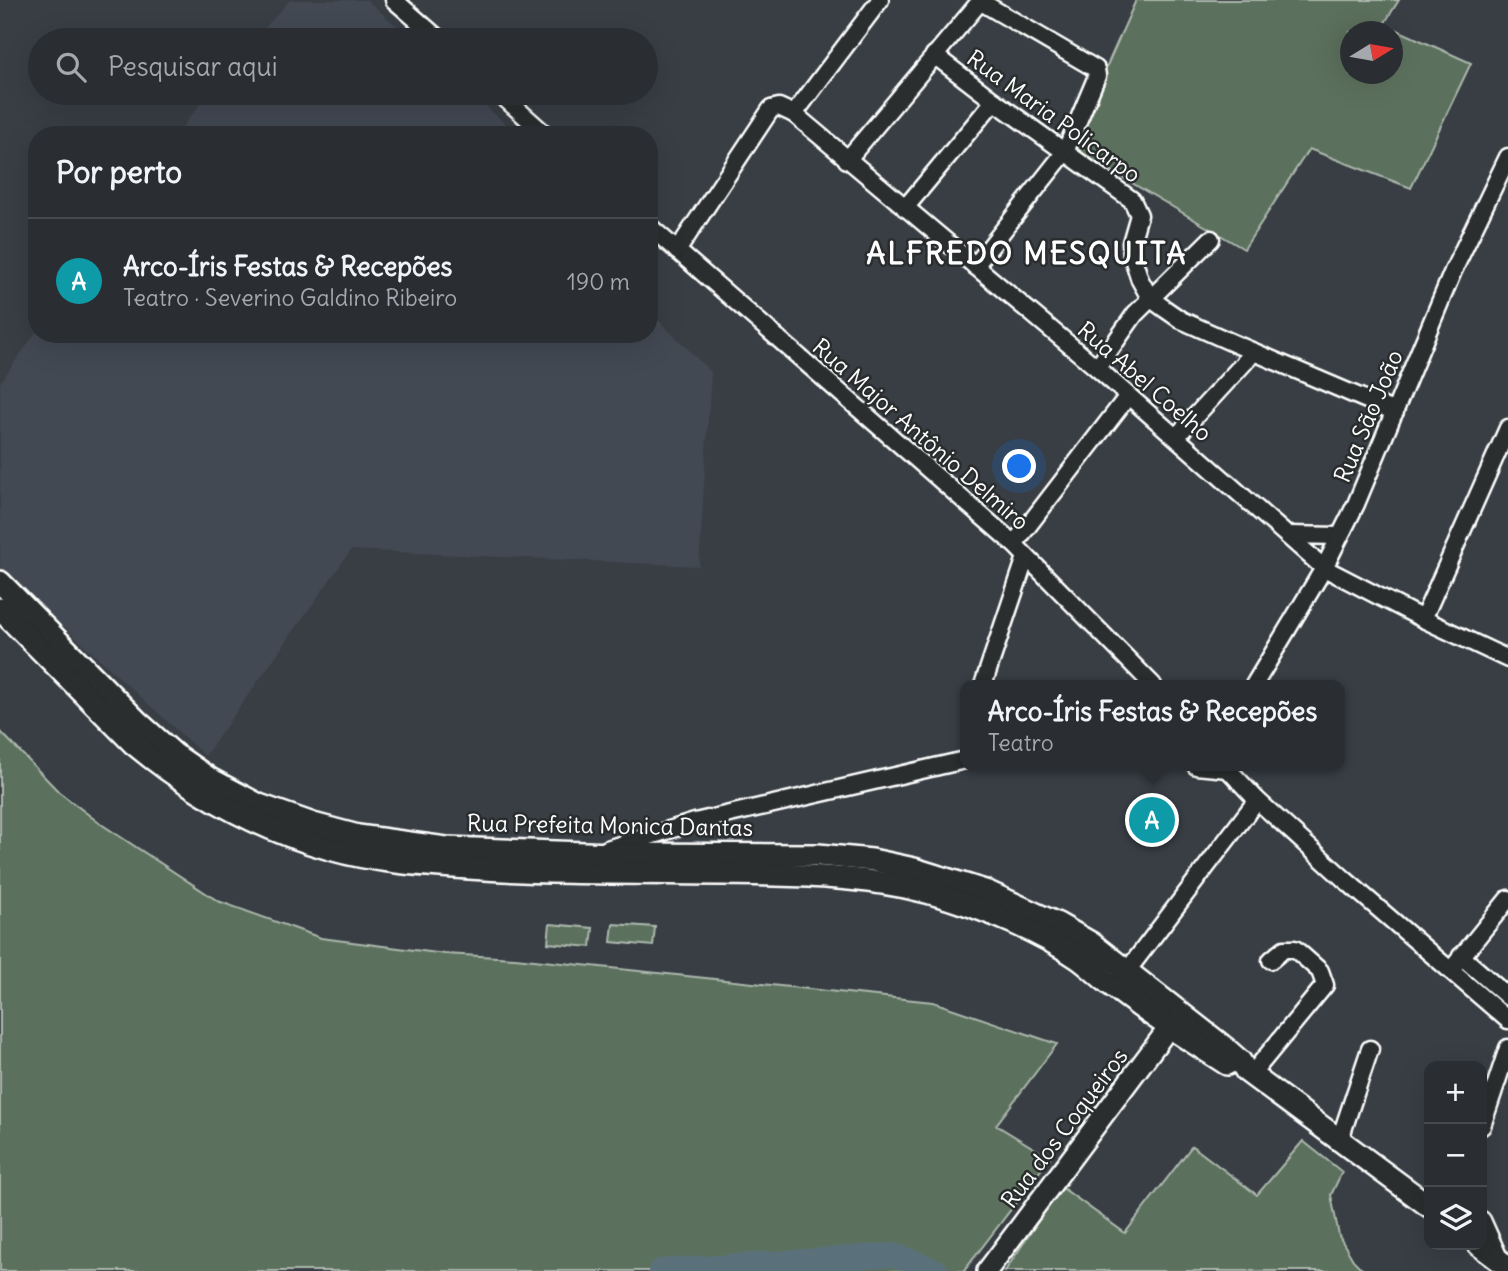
<!DOCTYPE html>
<html lang="pt">
<meta charset="utf-8">
<style>
body{margin:0;font-family:Delius,sans-serif;background:#32363b;color:#f1f3f6}
.controls{position:absolute;right:21px;bottom:21px;display:grid;overflow:hidden;border-radius:14px;box-shadow:0 7px 28px #0002}
.controls button{width:63px;height:63px;display:grid;place-items:center;padding:0;border:0;border-bottom:2px solid #464a4e;background:#2a2e33;color:#f1f3f6;font:35px sans-serif}
.compass{position:absolute;left:1340px;top:21px;width:63px;height:63px;border-radius:50%;background:#2a2e33;box-shadow:0 7px 28px #0002;rotate:79deg}
.you{position:absolute;left:1020px;top:467px;width:24px;height:24px;margin:-18px;border:5px solid #fff;border-radius:50%;background:#1a73e8;box-shadow:0 0 0 10px #1a73e833}
.badge{display:grid;place-items:center;width:46px;height:46px;border-radius:50%;background:#95b2f1;color:#fff;font-size:23px;font-weight:700}
.pin{position:absolute;translate:-50% -50%;border:4px solid #fff;box-shadow:0 2px 7px #0006}
.popup{position:absolute;left:960px;top:680px;width:385px;height:91px;box-sizing:border-box;display:grid;place-content:center;border-radius:14px;background:#2a2e33;filter:drop-shadow(0 2px 5px #0005);font-size:23px;white-space:nowrap;color:#a5a8ac}
.popup b{font-size:26px;color:#f1f3f6}
.popup::after{content:'';position:absolute;left:50%;top:100%;margin-left:-14px;border:14px solid transparent;border-top-color:#2a2e33}
.list{margin:0;padding:0;list-style:none}
h2{display:flex;justify-content:space-between;align-items:center;height:91px;margin:0;padding:0 28px;font-size:30px}
h2 small{font-size:23px;font-weight:400;color:#a5a8ac}
.list li{display:grid;grid-template-columns:46px 1fr auto;gap:21px;align-items:center;box-sizing:border-box;height:126px;padding:0 28px;border-top:2px solid #464a4e}
.list b{display:block;font-size:26px;white-space:nowrap}
.list p{margin:0;font-size:23px;white-space:nowrap;color:#a5a8ac}
.list em{font-size:23px;font-style:normal;color:#a5a8ac}
.icon{flex:none;width:38px;height:38px;fill:none;stroke:currentColor;stroke-width:2;stroke-linecap:round;stroke-linejoin:round}
.map{position:relative;flex:none;width:1508px;height:1271px;overflow:hidden}
.search{position:absolute;background:#2a2e33;box-shadow:0 7px 28px #0002;left:28px;top:28px;width:630px;height:77px;display:flex;align-items:center;gap:18px;box-sizing:border-box;padding:0 24px;border-radius:38px;color:#a5a8ac;font-size:26px}
.panel{position:absolute;background:#2a2e33;box-shadow:0 7px 28px #0002;left:28px;top:126px;width:630px;height:217px;border-radius:28px}
.map>svg:first-child{display:block}
</style>
<div class="map">
<svg width="1508" height="1271" viewBox="0 0 1508 1271">
<rect width="100%" height="100%" fill="#383e44"/>
<filter id="ink" filterUnits="userSpaceOnUse"><feTurbulence type="fractalNoise" baseFrequency=".0143" numOctaves="2"/><feDisplacementMap in="SourceGraphic" scale="14" xChannelSelector="R" yChannelSelector="G"/><feConvolveMatrix kernelMatrix="1 2 1 2 8 2 1 2 1" color-interpolation-filters="sRGB"/></filter>
<g filter="url(#ink)">
<g fill="#424a53">
<path d="M290,0H367L412,40H254Z"/>
<path d="M209,93H471L518,135H176Z"/>
<path d="M649,311L711,372L699,566L351,550L205,756L0,568V383L37,331V334H649Z"/>
</g>
<g fill="#5b715d" stroke="#adb8ae" stroke-width="2" fill-rule="evenodd">
<path d="M1136,0H1399L1384,24L1471,63L1411,188L1309,149L1244,249L1071,147ZM1350,32H1392V74H1350Z"/>
<path d="M0,731L59,792L98,822L218,901L321,938L445,954L515,958L933,1002L1057,1044L996,1125L1050,1158L964,1271H0Z"/>
<path d="M550,924L593,928L591,947L548,943Z"/>
<path d="M613,924L655,927L653,946L611,942Z"/>
<path d="M1303,1141L1342,1172L1331,1195L1339,1236L1353,1260L1364,1271H1005L1061,1187L1125,1233L1192,1146L1257,1195Z"/>
</g>
<g fill="none" stroke-linecap="round" stroke-linejoin="round">
<path stroke="#5a717b" stroke-width="24" d="M660,1271L894,1255L936,1271"/>
<defs>
<g id="minor">
<path d="M394,0L440,40"/>
<path d="M934,55L994,101L1132,200L1139,215L1131,243L1132,255L1140,280L1150,298L1165,309L1181,320L1233,343L1395,412"/>
<path d="M499,93L546,135"/>
<path d="M794,114L880,0"/>
<path d="M847,160L978,4L983,3L1096,69L1097,76L1065,152L975,266"/>
<path d="M905,208L994,101"/>
<path d="M649,226L1014,544L1153,685"/>
<path d="M677,251L771,109L779,107L794,114L1097,368L1324,568L1423,619L1508,659"/>
<path d="M1097,368L1135,314L1211,239"/>
<path d="M1176,437L1254,352"/>
<path d="M1287,535L1340,536"/>
<path d="M1014,544L1128,396"/>
<path d="M1423,619L1508,428"/>
<path d="M983,685L1026,557"/>
<path d="M1254,685L1324,568L1356,504L1453,271L1508,157"/>
<path d="M1196,766L1228,769"/>
<path d="M1225,766L1257,800L1343,878L1508,1020"/>
<path d="M607,849L695,822L965,760"/>
<path d="M1461,956L1508,997"/>
<path d="M1451,970L1508,899"/>
<path d="M1121,979L1257,800"/>
<path d="M1251,1075L1325,985L1320,971L1295,949H1284L1271,960"/>
<path d="M1482,1126L1508,1048"/>
<path d="M1340,1139L1370,1049"/>
<path d="M1482,1220L1499,1258"/>
</g>
<path id="tertiary" d="M987,1271L1179,1014"/>
<g id="secondary">
<path d="M0,582L137,721L174,754L210,779L259,805L313,824L358,836L446,848L613,854L818,855L872,860L914,869L988,892L1058,924L1091,943L1224,1047L1240,1061L1246,1071L1429,1206"/>
<path d="M0,609L134,744C192,792 257,829 330,849C375,862 422,865 469,868C554,874 638,873 723,874C784,875 845,875 905,887C959,898 1033,927 1078,958C1091,967 1102,979 1115,988C1151,1016 1189,1040 1227,1064"/>
<path d="M1479,1245L1508,1267"/>
</g>
</defs>
<use href="#minor" stroke="#fff" stroke-width="21"/>
<use href="#tertiary" stroke="#fff" stroke-width="24"/>
<use href="#secondary" stroke="#fff" stroke-width="26"/>
<use href="#minor" stroke="#2a2d2e" stroke-width="16"/>
<use href="#tertiary" stroke="#2a2d2e" stroke-width="19"/>
<use href="#secondary" stroke="#2a2d2e" stroke-width="21"/>
</g>
</g>
<g text-anchor="middle" dominant-baseline="central" stroke-width="5" stroke-linejoin="round" paint-order="stroke">
<g font-size="23" fill="#fff" stroke="#2a2d2e">
<text transform="translate(1054 116) rotate(36)">Rua Maria Policarpo</text>
<text transform="translate(1145 381) rotate(41)">Rua Abel Coelho</text>
<text transform="translate(1368 416) rotate(-67)">Rua São João</text>
<text transform="translate(921 434) rotate(41)">Rua Major Antônio Delmiro</text>
<text transform="translate(610 825) rotate(1)">Rua Prefeita Monica Dantas</text>
<text transform="translate(1064 1128) rotate(-53)">Rua dos Coqueiros</text>
</g>
<g font-size="30" font-weight="bold" letter-spacing="2" fill="#fff" stroke="#2a2d2e">
<text x="1027" y="253">ALFREDO MESQUITA</text>
</g>
</g>
</svg>
<div class="controls">
<button>+</button>
<button>−</button>
<button><svg class="icon" aria-label="layers" viewBox="0 0 24 24"><path d="M12 4l9 5-9 5-9-5zM3 14l9 5 9-5"/></svg></button>
</div>
<svg class="compass" viewBox="-18 -18 36 36"><path d="M0-13l5 13h-10z" fill="#e53935"/><path d="M0 13l5-13h-10z" fill="#a5a8ac"/></svg>
<div class="you"></div>
<div class="pin badge" style="left:1152px;top:820px;background:#0f9aa8">A</div>
<div class="popup"><b>Arco-Íris Festas &amp; Recepões</b>Teatro</div>
<div class="search"><svg class="icon" aria-label="search" viewBox="0 0 24 24"><circle cx="10" cy="10" r="6"/><path d="M15 15l6 6"/></svg>Pesquisar aqui</div>
<section class="panel">
<h2>Por perto<small></small></h2>
<ul class="list">
<li><span class="badge" style="background:#0f9aa8">A</span><div><b>Arco-Íris Festas &amp; Recepões</b><p>Teatro · Severino Galdino Ribeiro</p></div><em>190 m</em></li>
</ul>
</section>
</div>
